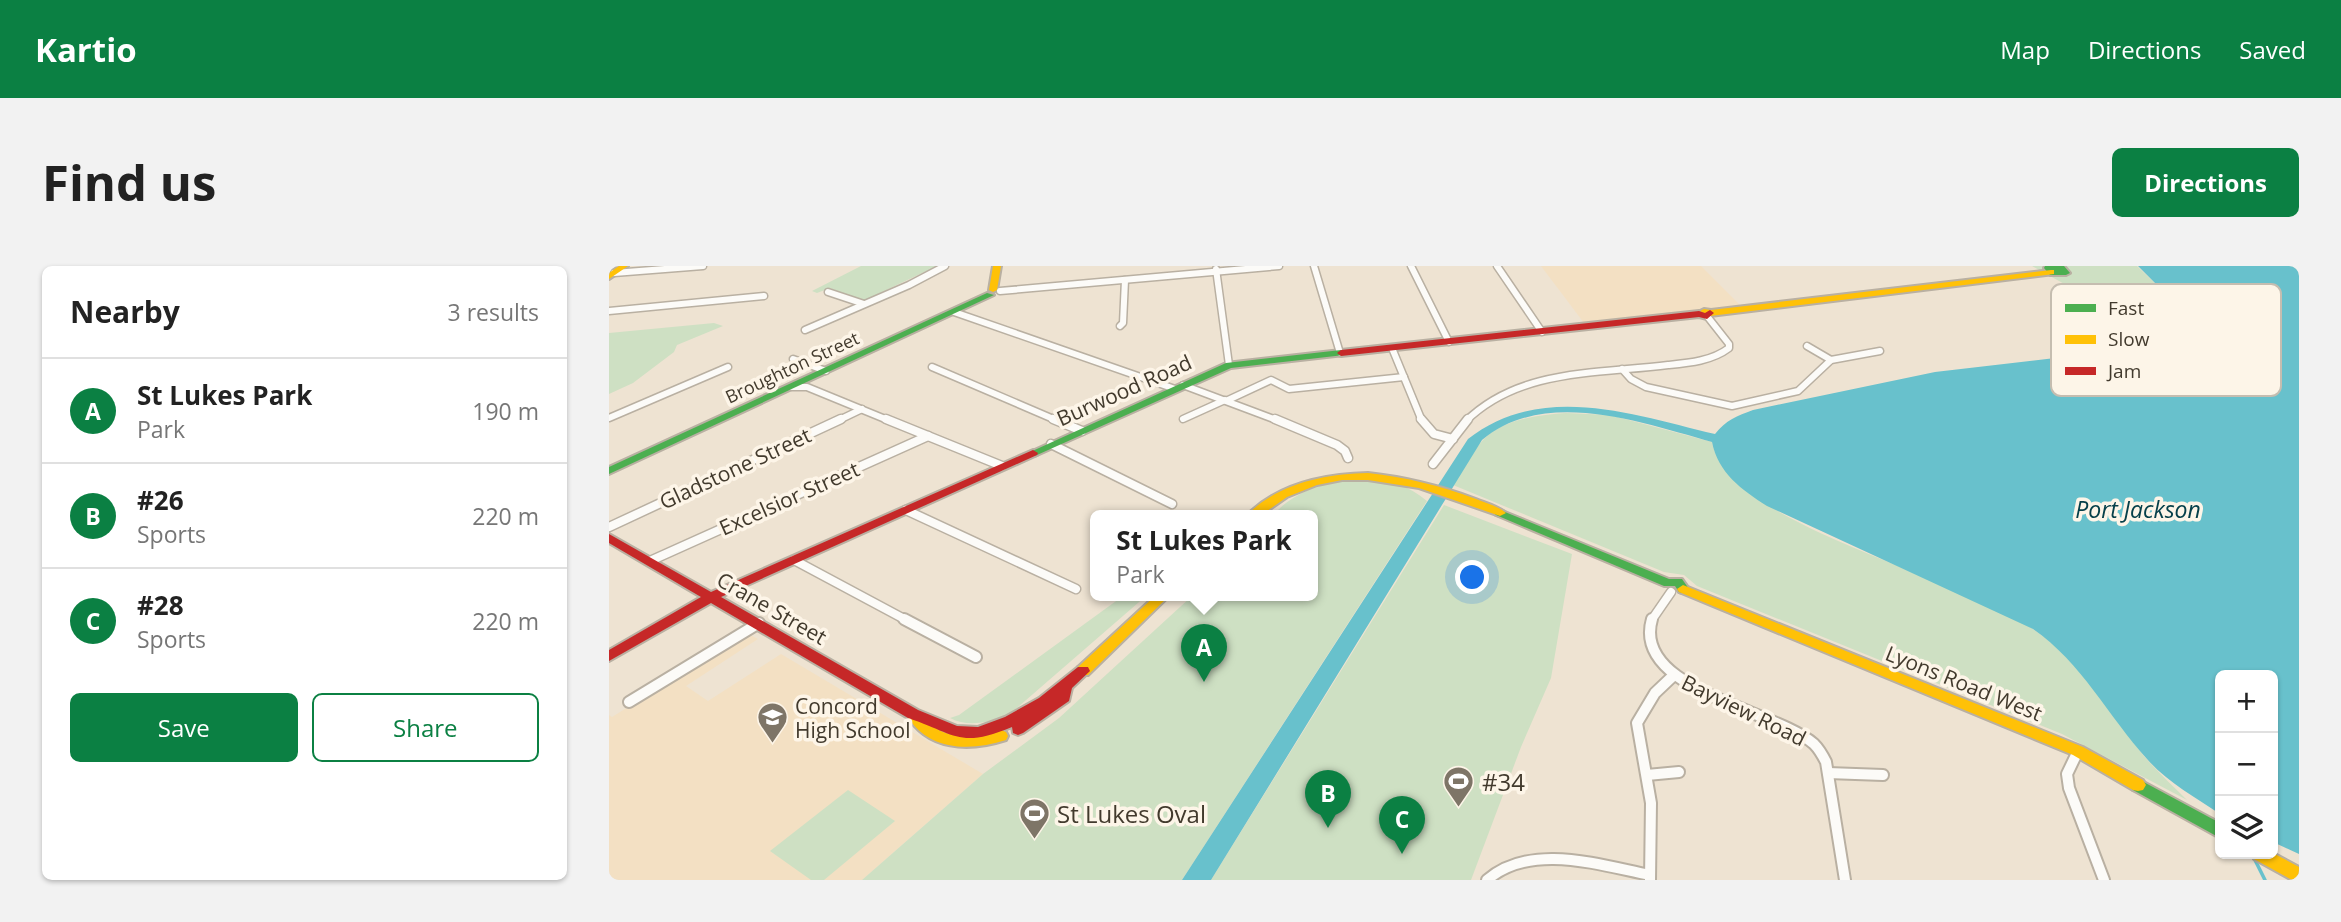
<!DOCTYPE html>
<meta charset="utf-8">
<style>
body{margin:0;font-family:"Open Sans",sans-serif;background:#f2f2f2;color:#222}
.controls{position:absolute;right:21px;bottom:21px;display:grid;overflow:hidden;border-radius:10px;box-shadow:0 2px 5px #0004}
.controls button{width:63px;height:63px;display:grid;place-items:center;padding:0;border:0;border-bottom:2px solid #e0e0e0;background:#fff;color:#222;font:35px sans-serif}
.you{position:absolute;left:864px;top:312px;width:24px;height:24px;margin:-18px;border:5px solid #fff;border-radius:50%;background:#1a73e8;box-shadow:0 0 0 10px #1a73e833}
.badge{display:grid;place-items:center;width:46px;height:46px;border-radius:50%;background:#0b8043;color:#fff;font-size:23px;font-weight:700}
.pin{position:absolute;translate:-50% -58px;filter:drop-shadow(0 2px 4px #0008)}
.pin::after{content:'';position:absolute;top:37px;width:24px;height:21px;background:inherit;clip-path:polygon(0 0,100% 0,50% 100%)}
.popup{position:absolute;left:481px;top:244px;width:228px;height:91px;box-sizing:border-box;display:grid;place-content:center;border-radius:10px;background:#fff;filter:drop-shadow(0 2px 5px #0005);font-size:23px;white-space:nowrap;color:#767676}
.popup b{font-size:26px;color:#222}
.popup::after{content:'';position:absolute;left:50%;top:100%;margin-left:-14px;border:14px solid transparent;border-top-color:#fff}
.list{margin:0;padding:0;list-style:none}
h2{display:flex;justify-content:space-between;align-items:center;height:91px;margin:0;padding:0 28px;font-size:30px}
h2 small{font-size:23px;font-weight:400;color:#767676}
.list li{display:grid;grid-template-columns:46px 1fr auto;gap:21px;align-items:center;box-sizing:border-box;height:105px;padding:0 28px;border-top:2px solid #e0e0e0}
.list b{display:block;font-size:26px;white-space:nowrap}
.list p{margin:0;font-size:23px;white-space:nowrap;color:#767676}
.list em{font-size:23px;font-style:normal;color:#767676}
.actions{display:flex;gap:14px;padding:21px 28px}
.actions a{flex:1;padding:16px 0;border:2px solid #0b8043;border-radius:10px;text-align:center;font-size:24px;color:#0b8043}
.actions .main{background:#0b8043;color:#fff}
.icon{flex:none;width:38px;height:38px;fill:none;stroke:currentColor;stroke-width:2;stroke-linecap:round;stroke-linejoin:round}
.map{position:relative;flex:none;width:1690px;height:614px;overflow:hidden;border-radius:10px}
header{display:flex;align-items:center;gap:42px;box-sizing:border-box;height:98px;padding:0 35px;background:#0b8043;color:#fff}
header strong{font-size:33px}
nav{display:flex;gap:38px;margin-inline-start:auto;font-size:24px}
.intro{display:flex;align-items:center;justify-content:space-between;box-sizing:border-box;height:168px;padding:0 42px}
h1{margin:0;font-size:49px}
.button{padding:18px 32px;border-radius:10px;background:#0b8043;color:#fff;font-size:24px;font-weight:700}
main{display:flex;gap:42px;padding:0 42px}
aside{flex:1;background:#fff;border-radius:10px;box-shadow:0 2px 5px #0004}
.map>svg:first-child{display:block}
</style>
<header>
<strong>Kartio</strong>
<nav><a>Map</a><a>Directions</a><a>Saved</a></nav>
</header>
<div class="intro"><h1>Find us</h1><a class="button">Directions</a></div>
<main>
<aside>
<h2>Nearby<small>3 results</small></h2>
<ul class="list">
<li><span class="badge">A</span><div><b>St Lukes Park</b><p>Park</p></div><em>190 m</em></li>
<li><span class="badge">B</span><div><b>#26</b><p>Sports</p></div><em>220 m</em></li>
<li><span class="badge">C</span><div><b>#28</b><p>Sports</p></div><em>220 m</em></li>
</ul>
<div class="actions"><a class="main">Save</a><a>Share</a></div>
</aside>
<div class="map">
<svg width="1690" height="614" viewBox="0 0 1690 614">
<rect width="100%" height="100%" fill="#eee3d2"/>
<g fill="#f3e0c3">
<path d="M932,0H1092L1131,39L975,57Z"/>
<path d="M138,367L149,373L77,420L99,435L172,388L374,508L253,614H0V449L3,451Z"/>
</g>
<g fill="#cee0c3">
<path d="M252,0H328L254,35L221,22L208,27L203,25Z"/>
<path d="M1423,0H1528L1552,23L1555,48L1542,66Z"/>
<path d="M105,57L114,60L68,79L65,86L24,117L0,128V67Z"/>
<path d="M957,147L1001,149L1103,176C1114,236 1240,278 1291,301C1337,322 1396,341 1435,371C1472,400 1499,443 1527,480C1542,500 1561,517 1578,534L1453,468L1088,320L1075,309L1055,306L844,219C855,205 862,187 874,174C894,153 930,149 957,147Z"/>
<path d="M757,212C781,213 800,220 818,235L573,614H253L374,508L450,452L583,330H704V250H663C689,222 719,215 757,212Z"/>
<path d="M835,239L963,288L942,412L912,481L862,614H602Z"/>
<path d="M514,330H537L401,448C382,456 360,462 341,452L350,449Z"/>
<path d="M239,524L286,555L215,614H202L161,585Z"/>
</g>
<path fill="#68c1cc" d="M1529,0H1690V588L1664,576V409H1611V548C1586,531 1558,516 1538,493C1499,450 1473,397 1424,363L1158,240C1133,224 1109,207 1103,176C1034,157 936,121 873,174L602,614H573L859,173C933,115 1025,149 1106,168C1117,154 1128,150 1144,144L1326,106L1497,86L1542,66L1555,48L1552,23Z"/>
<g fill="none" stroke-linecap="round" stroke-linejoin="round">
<path stroke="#68c1cc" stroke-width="3.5" d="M1643,588L1656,614"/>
<defs>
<g id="street-far2">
<path d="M705,0L731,87"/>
<path d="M802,0L840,76"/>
<path d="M888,0L933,66"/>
<path d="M607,3L620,99"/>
<path d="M5,7L94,0"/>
<path d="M391,25L670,0"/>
<path d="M219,26L255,38"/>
<path d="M0,45L155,30"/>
<path d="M345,46L566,123"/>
<path d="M511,60L514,57L516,14"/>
<path d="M196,64L300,19L336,0"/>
<path d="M1198,80L1222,94"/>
<path d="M783,82L813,155"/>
<path d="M184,93L217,105"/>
<path d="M323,101L449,155"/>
<path d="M1013,103L1022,113L1037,121L1123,140L1189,125L1222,94L1271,85"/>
<path d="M574,119L670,155"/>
<path d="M183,121H198L281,155"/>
<path d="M619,134L662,114L680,123L795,111"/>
<path d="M0,152L119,101"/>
<path d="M574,153L616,134"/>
<path d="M228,155L253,143"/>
<path d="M857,155C911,102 990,108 1059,99C1080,97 1103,95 1120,82V78L1098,50"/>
</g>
<g id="street-far1">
<path d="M277,153L393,200"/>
<path d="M444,153L473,165"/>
<path d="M666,153L728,179L736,185L739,192"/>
<path d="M812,153L825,168L844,173"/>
<path d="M442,178L563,238"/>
<path d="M824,198L859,153"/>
<path d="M297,244L467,323"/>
<path d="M0,261L232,153"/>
<path d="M185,294L299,355"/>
<path d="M41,295L319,170"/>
<path d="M1042,355L1062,326"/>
</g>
<g id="street">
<path d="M295,353L367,391"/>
<path d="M1043,353C1022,424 1167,444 1205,478C1210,483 1214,490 1217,496L1236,614"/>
<path d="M20,436L150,357"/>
<path d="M1469,485L1458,508L1460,522L1495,614"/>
<path d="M1219,507L1274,509"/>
<path d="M1038,509L1070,506"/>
<path d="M878,614C922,576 990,599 1041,609"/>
<path d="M1041,614L1042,537L1028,457L1046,427L1065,409"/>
</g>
<g id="fast">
<path d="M1436,0H1455L1461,7L1457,9H1441L1435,2Z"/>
<path d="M378,27L385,29L0,208V201Z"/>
<path d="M732,84L736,87L735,89L622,102L428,189L424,190L419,187L617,97Z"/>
<path d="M891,244L1060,313H1073L1080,323L1074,327L1070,326L1066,320H1055L887,249L885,247Z"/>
<path d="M1529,513L1611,557V572L1524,524L1521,519L1524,514Z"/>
</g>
<g id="slow">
<path d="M10,0H19L0,13V7Z"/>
<path d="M384,0H392L388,24L384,26L380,24Z"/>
<path d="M1442,4H1445V8L1101,50L1091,45L1095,43L1102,44Z"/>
<path d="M759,207C797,211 832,220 867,233C877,237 889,240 897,247L891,250L810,222L759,214H733L708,219L678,231L651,250H637C669,217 716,208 759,207Z"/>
<path d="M1074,319L1474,481L1534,514L1537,519L1534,524L1529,525L1524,524L1464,489L1070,326L1068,323Z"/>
<path d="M546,330H560L479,409H469L467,405L469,401Z"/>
<path d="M304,442C313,446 317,456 325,461C344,475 370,469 392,464L397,466L399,470L397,474C360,486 318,485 297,448L299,444Z"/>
<path d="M1664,587L1690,601V614H1683L1645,593L1643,588Z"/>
</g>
<g id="jam">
<path d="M1101,44L1105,47L1098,53L1090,51L732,90L728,87L732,84L1090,45L1096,47Z"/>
<path d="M424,184L429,187L428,189L112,331L309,444L348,460L369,461L396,451L430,432L469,401H479L481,405L463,422L460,435L414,467L409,469L404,467L403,461C350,483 347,468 299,452L102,337L0,395V384L92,331L0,277V268L102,326Z"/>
</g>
</defs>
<use href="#street-far2" stroke="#b9b0a2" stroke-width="9"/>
<use href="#street-far1" stroke="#b9b0a2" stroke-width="11"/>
<use href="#street" stroke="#b9b0a2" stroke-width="14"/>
<use href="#fast" stroke="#b9b0a2" stroke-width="4"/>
<use href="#slow" stroke="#b9b0a2" stroke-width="4"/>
<use href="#jam" stroke="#b9b0a2" stroke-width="4"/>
<use href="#street-far2" stroke="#fcfbf8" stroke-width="6"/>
<use href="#street-far1" stroke="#fcfbf8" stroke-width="8"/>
<use href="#street" stroke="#fcfbf8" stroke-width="10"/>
<use href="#fast" fill="#4caf50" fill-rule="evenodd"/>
<use href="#slow" fill="#ffc107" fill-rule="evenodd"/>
<use href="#jam" fill="#c62828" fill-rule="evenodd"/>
</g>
<defs>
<symbol id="school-pin" viewBox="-11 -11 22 30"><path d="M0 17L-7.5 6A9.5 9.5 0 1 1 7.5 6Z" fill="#7e7567" stroke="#fdf5e8"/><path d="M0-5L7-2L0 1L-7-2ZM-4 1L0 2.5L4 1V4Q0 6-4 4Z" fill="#fff"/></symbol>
<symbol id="stadium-pin" viewBox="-11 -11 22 30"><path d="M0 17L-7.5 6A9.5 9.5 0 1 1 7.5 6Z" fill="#7e7567" stroke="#fdf5e8"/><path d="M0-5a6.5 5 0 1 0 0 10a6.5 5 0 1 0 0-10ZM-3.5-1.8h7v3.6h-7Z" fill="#fff"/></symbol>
</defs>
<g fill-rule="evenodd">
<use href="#school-pin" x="146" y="434" width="35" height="47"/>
<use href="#stadium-pin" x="832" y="498" width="35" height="47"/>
<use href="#stadium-pin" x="408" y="530" width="35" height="47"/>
</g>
<g text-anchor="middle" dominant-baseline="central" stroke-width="7" stroke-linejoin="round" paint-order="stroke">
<g font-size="18" fill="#423a2d" stroke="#fdf5e8">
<text transform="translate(183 101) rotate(-25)">Broughton Street</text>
</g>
<g font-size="21" fill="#423a2d" stroke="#fdf5e8">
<text transform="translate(515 124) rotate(-24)">Burwood Road</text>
<text transform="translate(126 202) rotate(-25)">Gladstone Street</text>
<text transform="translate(180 232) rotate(-24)">Excelsior Street</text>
<text transform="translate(163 342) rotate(30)">Crane Street</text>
<text transform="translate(1355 417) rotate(22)">Lyons Road West</text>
<text transform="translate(1135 444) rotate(26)">Bayview Road</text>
</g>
<g font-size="21" fill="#423a2d" stroke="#fdf5e8" text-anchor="start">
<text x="186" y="440">Concord<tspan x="186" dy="24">High School</tspan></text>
</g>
<g font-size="23" font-style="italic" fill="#06404a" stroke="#fdf5e8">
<text x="1529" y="243">Port Jackson</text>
</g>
<g font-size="24" fill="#423a2d" stroke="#fdf5e8" text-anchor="start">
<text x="873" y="515">#34</text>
<text x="448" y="547">St Lukes Oval</text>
</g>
</g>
<rect x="1442" y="18" width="230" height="112" rx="10" fill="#fdf5e8" stroke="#c5bdb0" stroke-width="2"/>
<rect x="1456" y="38" width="31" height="8" fill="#4caf50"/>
<rect x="1456" y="69" width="31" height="9" fill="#ffc107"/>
<rect x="1456" y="101" width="31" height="8" fill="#c62828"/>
<g font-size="19" fill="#423a2d">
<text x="1499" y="49">Fast</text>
<text x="1499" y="80">Slow</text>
<text x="1499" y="112">Jam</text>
</g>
</svg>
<div class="controls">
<button>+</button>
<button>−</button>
<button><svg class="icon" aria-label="layers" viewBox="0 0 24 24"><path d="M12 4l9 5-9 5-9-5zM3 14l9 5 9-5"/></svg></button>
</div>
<div class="you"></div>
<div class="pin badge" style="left:595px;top:416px">A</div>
<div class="popup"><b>St Lukes Park</b>Park</div>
<div class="pin badge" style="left:719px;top:562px">B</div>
<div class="pin badge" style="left:793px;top:588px">C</div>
</div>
</main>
